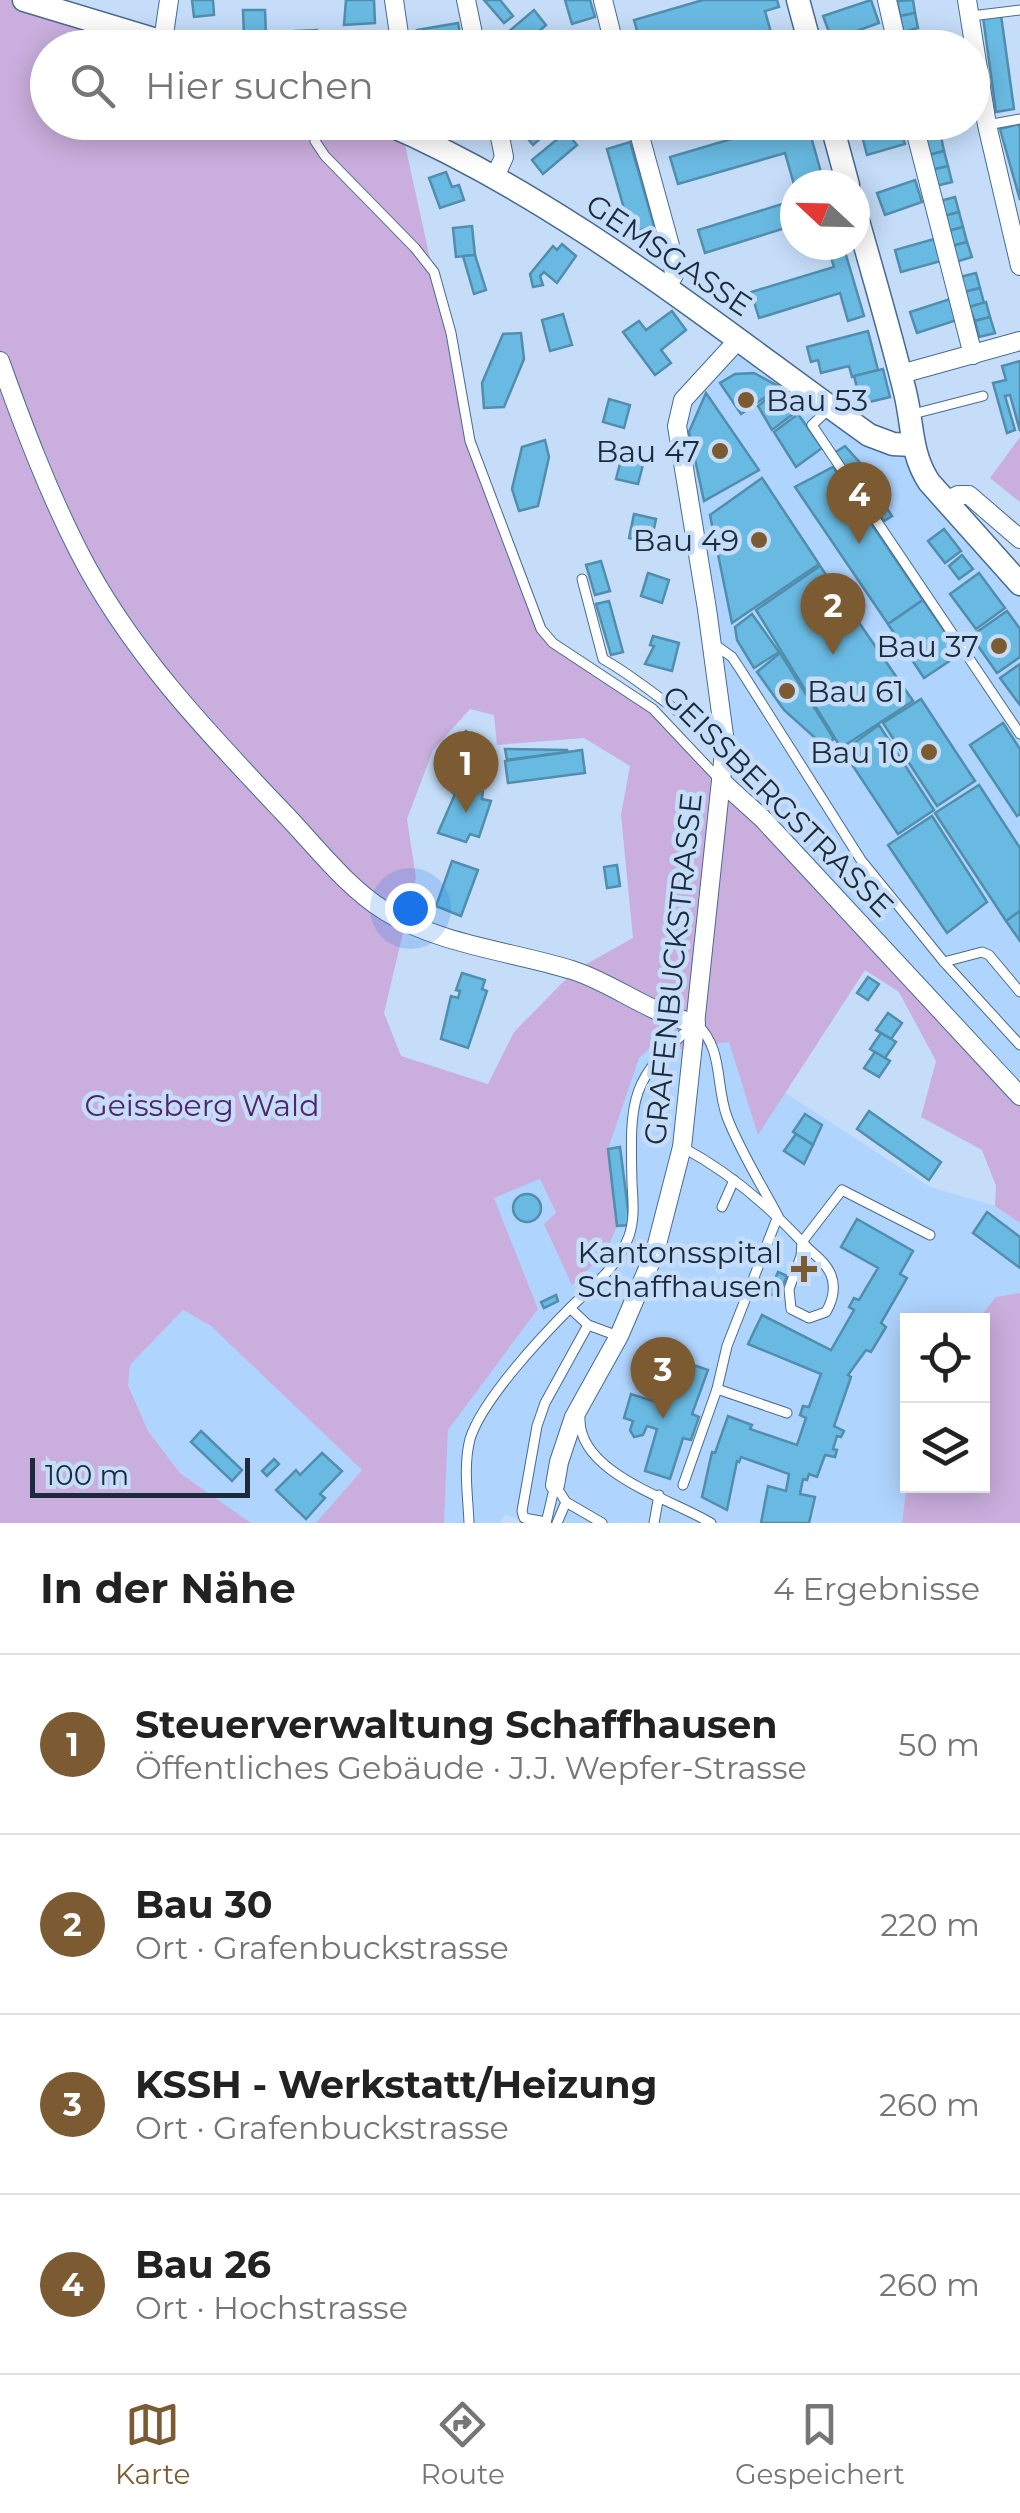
<!DOCTYPE html>
<html lang="de">
<meta charset="utf-8">
<style>
body{margin:0;font-family:Montserrat,sans-serif;background:#f6f6f6;color:#222}
.controls{position:absolute;right:30px;bottom:30px;display:grid;overflow:hidden;border-radius:0px;box-shadow:0 5px 25px #0003}
.controls button{width:90px;height:90px;display:grid;place-items:center;padding:0;border:0;border-bottom:2px solid #e0e0e0;background:#fff;color:#222;font:50px sans-serif}
.compass{position:absolute;left:780px;top:170px;width:90px;height:90px;border-radius:50%;background:#fff;box-shadow:0 5px 25px #0003;rotate:292deg}
.scale{position:absolute;left:30px;bottom:25px;width:220px;box-sizing:border-box;padding-left:10px;border:5px solid #1b2b3c;border-top:0;font-size:28px;line-height:35px;white-space:nowrap;color:#1b2b3c;-webkit-text-stroke:8px #c5ddf9;paint-order:stroke}
.you{position:absolute;left:410px;top:908px;width:35px;height:35px;margin:-25px;border:8px solid #fff;border-radius:50%;background:#1a73e8;box-shadow:0 0 0 15px #1a73e833}
.badge{display:grid;place-items:center;width:65px;height:65px;border-radius:50%;background:#7c5b32;color:#fff;font-size:32px;font-weight:700}
.pin{position:absolute;translate:-50% -82px;filter:drop-shadow(0 2px 5px #0008)}
.pin::after{content:'';position:absolute;top:52px;width:35px;height:30px;background:inherit;clip-path:polygon(0 0,100% 0,50% 100%)}
.list{margin:0;padding:0;list-style:none}
h2{display:flex;justify-content:space-between;align-items:center;height:130px;margin:0;padding:0 40px;font-size:42px}
h2 small{font-size:32px;font-weight:400;color:#767676}
.list li{display:grid;grid-template-columns:65px 1fr auto;gap:30px;align-items:center;box-sizing:border-box;height:180px;padding:0 40px;border-top:2px solid #e0e0e0}
.list b{display:block;font-size:38px;white-space:nowrap}
.list p{margin:0;font-size:32px;white-space:nowrap;color:#767676}
.list em{font-size:32px;font-style:normal;color:#767676}
.icon{flex:none;width:55px;height:55px;fill:none;stroke:currentColor;stroke-width:2;stroke-linecap:round;stroke-linejoin:round}
.map{position:relative;flex:none;width:1020px;height:1523px;overflow:hidden}
.search{position:absolute;background:#fff;box-shadow:0 5px 25px #0003;left:30px;right:30px;top:30px;height:110px;display:flex;align-items:center;gap:25px;box-sizing:border-box;padding:0 35px;border-radius:55px;color:#767676;font-size:38px}
.sheet{height:850px;background:#fff}
nav{display:flex;justify-content:space-around;align-items:center;box-sizing:border-box;height:140px;border-top:2px solid #e0e0e0;background:#fff;font-size:28px;color:#767676}
nav a{display:grid;justify-items:center;gap:5px}
nav .on{color:#7c5b32}
.map>svg:first-child{display:block}
</style>
<div class="map">
<svg width="1020" height="1523" viewBox="0 0 1020 1523">
<rect width="100%" height="100%" fill="#c5ddf9"/>
<g fill="#afd4fe">
<path d="M739,339L902,445L1020,584V1096L721,781L677,426L683,400Z"/>
<path d="M664,1035L680,1049L729,1041L758,1134L784,1092L930,1187L995,1206L1020,1223V1293L996,1297L977,1320H908V1484L902,1523H528L505,1514L500,1523H444L448,1430L538,1309L494,1198L540,1179L556,1214L617,1226L608,1149L639,1058Z"/>
<path d="M183,1310L211,1326L362,1470L316,1523H251L180,1473L148,1431L128,1384L130,1365Z"/>
</g>
<g fill="#caaedd" fill-rule="evenodd">
<path d="M0,0H24L183,47L48,48V122H383L402,131L470,441L541,629L653,709L1020,1096V1223L995,1206L996,1186L982,1150L921,1117L936,1061L899,992L865,970L758,1135L729,1042L680,1049L664,1036L639,1058L608,1149L617,1226L606,1252L572,1285L544,1224L556,1213L540,1179L494,1198L538,1309L448,1430L444,1523H316L362,1470L211,1326L183,1310L130,1365L128,1385L148,1431L180,1473L251,1523H0ZM470,709L494,715L497,745L584,738L630,766L621,815L633,938L574,971L514,1032L488,1084L401,1056L384,1013L416,878L407,819L433,750Z"/>
<path d="M1020,437V502L990,478Z"/>
<path d="M1020,1293V1523H902L907,1484L982,1486L983,1457L988,1446L982,1433V1320H977L996,1297Z"/>
</g>
<g fill="#69bae2" stroke="#518dac" stroke-width="2.5">
<path d="M192,0H213L214,15L194,17Z"/>
<path d="M346,0H374L375,23L344,25Z"/>
<path d="M484,0H500L513,16L504,23Z"/>
<path d="M565,0H590L595,17L572,24Z"/>
<path d="M703,0H777L779,7L765,11L774,43L756,48H642L634,20Z"/>
<path d="M871,0L879,23L832,40L823,16Z"/>
<path d="M913,0L915,13L900,16L897,1Z"/>
<path d="M243,10H265L266,35L244,36Z"/>
<path d="M534,10L546,25L520,48H508L500,39Z"/>
<path d="M915,13L918,28L903,32L900,16Z"/>
<path d="M1001,15L1014,109L996,112L983,17Z"/>
<path d="M458,23L463,48H420L417,30Z"/>
<path d="M317,30V48H296L295,31Z"/>
<path d="M601,36L604,48H579L577,43Z"/>
<path d="M514,122H530L542,137L533,145Z"/>
<path d="M807,122L824,183L795,185V188L785,153L678,184L670,157L789,122Z"/>
<path d="M891,122H898L905,144L867,155L861,132Z"/>
<path d="M937,122L941,136L925,139L922,125Z"/>
<path d="M1019,124L1020,129V200L1000,129Z"/>
<path d="M566,132L577,145L543,174L532,160Z"/>
<path d="M941,136L944,151L929,155L925,139Z"/>
<path d="M630,142L654,226L631,233L607,149Z"/>
<path d="M944,151L948,166L932,170L929,155Z"/>
<path d="M948,166L952,182L936,186L932,170Z"/>
<path d="M446,172L452,187L459,185L464,200L440,208L429,178Z"/>
<path d="M915,180L922,202L885,215L877,193Z"/>
<path d="M955,197L959,212L944,216L940,201Z"/>
<path d="M795,200V225L705,253L698,230Z"/>
<path d="M959,212L963,227L948,231L944,216Z"/>
<path d="M472,226L475,255L456,257L453,228Z"/>
<path d="M963,227L967,242L952,246L948,231Z"/>
<path d="M934,239L941,261L901,272L895,250Z"/>
<path d="M967,242L972,257L956,262L952,246Z"/>
<path d="M562,244L576,256L557,283L544,272L540,276L543,285L533,287L530,274L553,246L557,250Z"/>
<path d="M827,245H843L864,316L848,321L840,293L759,318L751,292L834,267Z"/>
<path d="M475,255L486,290L474,294L463,256Z"/>
<path d="M976,273L980,288L964,292L960,277Z"/>
<path d="M980,288L984,303L969,307L964,292Z"/>
<path d="M950,299L957,320L917,333L910,312Z"/>
<path d="M986,302L990,317L975,321L969,307Z"/>
<path d="M672,311L686,330L661,350L671,363L655,375L623,332L639,321L646,330Z"/>
<path d="M563,314L572,345L550,351L542,320Z"/>
<path d="M990,317L995,333L979,337L975,321Z"/>
<path d="M868,331L878,370L852,377L849,366L821,373L818,360L811,362L807,347Z"/>
<path d="M521,333L524,359L504,407L484,408L482,383L503,334Z"/>
<path d="M1020,361V431L1010,395L1005,396L1015,430L1007,433L993,383L1006,380L1002,366Z"/>
<path d="M883,369L890,397L861,404L854,376Z"/>
<path d="M754,373L780,387L741,414L720,383L735,374Z"/>
<path d="M780,389L797,411L772,430L758,406Z"/>
<path d="M706,393L759,470L704,501L689,432Z"/>
<path d="M609,399L630,405L624,428L603,422Z"/>
<path d="M798,414L822,448L796,467L774,432Z"/>
<path d="M545,440L549,457L538,506L519,511L512,489L522,447Z"/>
<path d="M845,446L862,465L848,474L834,453Z"/>
<path d="M622,456L644,461L638,484L616,479Z"/>
<path d="M864,465L876,484L873,486L863,472L853,478L851,474Z"/>
<path d="M833,467L923,600L888,624L795,487Z"/>
<path d="M762,478L819,564L732,623L710,515Z"/>
<path d="M874,489L892,516L884,521L866,494Z"/>
<path d="M634,514L656,519L651,543L629,538Z"/>
<path d="M944,529L961,551L945,563L928,541Z"/>
<path d="M962,555L973,569L959,579L949,566Z"/>
<path d="M601,561L610,591L595,595L586,565Z"/>
<path d="M820,566L913,701L841,748L756,610Z"/>
<path d="M648,573L669,580L662,603L641,596Z"/>
<path d="M979,573L1005,608L976,629L950,594Z"/>
<path d="M923,600L960,654L924,678L888,624Z"/>
<path d="M609,601L623,652L611,655L596,604Z"/>
<path d="M1007,611L1020,629V657L997,673L971,636Z"/>
<path d="M752,614L779,652L754,668L737,640L735,627Z"/>
<path d="M653,636L679,643L672,671L645,664L654,646L650,645Z"/>
<path d="M780,653L834,739L824,746L784,710L757,672Z"/>
<path d="M1020,664V705L1000,678Z"/>
<path d="M921,699L975,781L937,806L883,723Z"/>
<path d="M1003,723L1020,749V814L1017,816L970,745Z"/>
<path d="M879,725L934,810L898,834L843,751Z"/>
<path d="M466,731L470,734L454,752L450,749Z"/>
<path d="M477,743L481,747L466,763L462,760Z"/>
<path d="M505,749L567,750L568,752L507,760Z"/>
<path d="M582,750L585,773L508,783L505,761Z"/>
<path d="M455,781L483,789L482,799L491,801L479,837L470,834L466,842L438,833L455,794L452,792Z"/>
<path d="M979,785L1020,848V911L1006,921L935,813Z"/>
<path d="M932,816L987,902L947,933L888,845Z"/>
<path d="M452,861L478,870L461,916L436,906Z"/>
<path d="M617,865L620,886L607,888L604,867Z"/>
<path d="M1020,911V941L1006,921Z"/>
<path d="M462,973L485,980L482,989L487,991L468,1048L441,1039L451,996L458,998L460,991L456,990Z"/>
<path d="M868,977L879,984L868,1000L857,993Z"/>
<path d="M888,1013L902,1023L891,1039L876,1030Z"/>
<path d="M881,1033L896,1042L885,1058L870,1049Z"/>
<path d="M875,1052L890,1061L879,1077L864,1068Z"/>
<path d="M869,1111L941,1162L929,1180L857,1129Z"/>
<path d="M805,1114L822,1125L813,1145L793,1132Z"/>
<path d="M796,1134L813,1145L804,1164L784,1151Z"/>
<path d="M620,1147L630,1225L617,1226L608,1149Z"/>
<circle cx="527" cy="1208" r="14"/>
<path d="M987,1212L1020,1237V1268L973,1233Z"/>
<path d="M857,1219L913,1251L900,1274L907,1278L881,1323L886,1327L871,1352L866,1350L848,1375L851,1377L834,1426L844,1431L841,1437L837,1436L833,1449L837,1450L835,1457L825,1455L817,1477L809,1474L807,1480L803,1479L800,1494L815,1497L809,1523H761L768,1486L786,1491L789,1474L741,1457L739,1462L737,1461L727,1510L702,1497L712,1452L715,1453L728,1416L752,1425L750,1429L797,1445L806,1418L800,1415L803,1406L809,1407L821,1374L748,1344L762,1315L831,1350L854,1310L849,1307L854,1298L859,1300L878,1268L841,1247Z"/>
<path d="M778,1272L787,1276L783,1285L774,1281Z"/>
<path d="M772,1284L781,1288L777,1297L768,1293Z"/>
<path d="M556,1295L558,1301L544,1308L541,1302Z"/>
<path d="M682,1361L708,1370L692,1414L699,1417L691,1440L683,1438L670,1479L645,1471L657,1429L647,1426L643,1435L634,1437L630,1430L633,1421L624,1418L631,1394L663,1404L661,1410L664,1411Z"/>
<path d="M201,1431L242,1470L232,1481L191,1442Z"/>
<path d="M322,1453L342,1471L320,1494L325,1498L306,1519L276,1490L296,1470L300,1475Z"/>
<path d="M274,1459L279,1464L267,1476L262,1471Z"/>
</g>
<g fill="none" stroke-linecap="round" stroke-linejoin="round">
<defs>
<g id="service">
<path d="M971,16L1020,10"/>
<path d="M777,48L806,39"/>
<path d="M316,122L315,141L325,156L415,248L434,272L451,333L470,441L541,629L553,643L653,709L719,779"/>
<path d="M987,125L1020,119"/>
<path d="M830,408L812,425L1020,734"/>
<path d="M913,414L983,396"/>
<path d="M582,579L603,659C646,683 680,717 722,742"/>
<path d="M714,644L732,657L740,669L861,860L944,962L1020,1045"/>
<path d="M944,962L982,952L989,955L1020,992"/>
<path d="M682,1147C729,1172 769,1206 805,1245C814,1255 826,1262 831,1275C836,1288 833,1300 826,1312L809,1318L791,1309L789,1289L801,1256L802,1242L842,1190L930,1235"/>
<path d="M722,1207L734,1180"/>
<path d="M588,1325L618,1336"/>
<path d="M717,1389L787,1413"/>
<path d="M580,1418C578,1473 671,1499 711,1523"/>
<path d="M555,1485L566,1502L602,1523"/>
<path d="M546,1522L524,1518L522,1511L537,1426L545,1403L588,1325L570,1308"/>
<path d="M469,1523C468,1496 463,1466 470,1439C482,1400 542,1336 572,1306C597,1282 616,1269 629,1236C635,1218 633,1201 632,1183C630,1098 629,1079 696,1023C724,1049 715,1084 727,1117C740,1151 761,1184 778,1216L727,1346L717,1389L683,1485"/>
<path d="M546,1523L555,1485"/>
<path d="M557,1523L566,1502"/>
<path d="M654,1523L659,1495"/>
</g>
<g id="minor">
<path d="M394,0L401,48"/>
<path d="M466,0L476,48"/>
<path d="M603,0L615,48"/>
<path d="M887,0L898,48"/>
<path d="M967,0L987,125L1020,266"/>
<path d="M163,41L169,0"/>
<path d="M636,122L672,253L674,275L667,287"/>
<path d="M913,122L973,355"/>
<path d="M495,177L504,157L497,122"/>
<path d="M0,361C23,425 47,489 78,550C128,649 206,731 282,811C314,844 346,887 385,911C441,945 510,951 572,970C614,983 652,1016 696,1023"/>
<path d="M901,374L1020,341"/>
<path d="M946,501L958,495H969L1020,539"/>
<path d="M721,781L762,818L1020,1096"/>
<path d="M555,1485L559,1462L574,1417L619,1336L655,1252L682,1147L725,743L707,609L677,426L683,400L739,339"/>
</g>
<g id="tertiary">
<path d="M24,0L183,48"/>
<path d="M798,0L811,48"/>
<path d="M383,122C562,199 712,323 869,435L893,444L913,445"/>
<path d="M831,122L848,185"/>
<path d="M855,210C872,271 890,331 905,392C913,424 910,453 929,482L1020,584"/>
</g>
</defs>
<use href="#service" stroke="#466b94" stroke-width="11"/>
<use href="#minor" stroke="#466b94" stroke-width="20"/>
<use href="#tertiary" stroke="#466b94" stroke-width="25"/>
<use href="#service" stroke="#fff" stroke-width="9"/>
<use href="#minor" stroke="#fff" stroke-width="18"/>
<use href="#tertiary" stroke="#fff" stroke-width="22"/>
</g>
<g fill="#7c5b32" stroke="#c5ddf9" stroke-width="4">
<circle cx="746" cy="400" r="10"/>
<circle cx="720" cy="451" r="10"/>
<circle cx="759" cy="540" r="10"/>
<circle cx="999" cy="646" r="10"/>
<circle cx="787" cy="691" r="10"/>
<circle cx="929" cy="752" r="10"/>
<path d="M799 1254h10v10h10v10h-10v10h-10v-10h-10v-10h10z"/>
</g>
<g text-anchor="middle" dominant-baseline="central" stroke-width="9" stroke-linejoin="round" paint-order="stroke">
<g font-size="30" fill="#1b2b3c" stroke="#c5ddf9">
<text transform="translate(669 255) rotate(34)">GEMSGASSE</text>
<text transform="translate(778 801) rotate(45)">GEISSBERGSTRASSE</text>
<text transform="translate(673 969) rotate(-84)">GRAFENBUCKSTRASSE</text>
</g>
<g font-size="30" fill="#1b2b3c" stroke="#c5ddf9" text-anchor="end">
<text x="766" y="400" text-anchor="start">Bau 53</text>
<text x="700" y="451">Bau 47</text>
<text x="739" y="540">Bau 49</text>
<text x="979" y="646">Bau 37</text>
<text x="807" y="691" text-anchor="start">Bau 61</text>
<text x="909" y="752">Bau 10</text>
<text x="782" y="1252">Kantonsspital<tspan x="782" dy="34">Schaffhausen</tspan></text>
</g>
<g font-size="30" fill="#54236d" stroke="#c5ddf9">
<text x="202" y="1105">Geissberg Wald</text>
</g>
</g>
</svg>
<div class="controls">
<button><svg class="icon" aria-label="locate" viewBox="0 0 24 24"><circle cx="12" cy="12" r="6"/><path d="M12 2v4M12 18v4M2 12h4M18 12h4"/></svg></button>
<button><svg class="icon" aria-label="layers" viewBox="0 0 24 24"><path d="M12 4l9 5-9 5-9-5zM3 14l9 5 9-5"/></svg></button>
</div>
<svg class="compass" viewBox="-18 -18 36 36"><path d="M0-13l5 13h-10z" fill="#e53935"/><path d="M0 13l5-13h-10z" fill="#767676"/></svg>
<div class="scale">100 m</div>
<div class="you"></div>
<div class="pin badge" style="left:466px;top:813px">1</div>
<div class="pin badge" style="left:833px;top:655px">2</div>
<div class="pin badge" style="left:663px;top:1419px">3</div>
<div class="pin badge" style="left:859px;top:544px">4</div>
<div class="search"><svg class="icon" aria-label="search" viewBox="0 0 24 24"><circle cx="10" cy="10" r="6"/><path d="M15 15l6 6"/></svg>Hier suchen</div>
</div>
<section class="sheet">
<h2>In der Nähe<small>4 Ergebnisse</small></h2>
<ul class="list">
<li><span class="badge">1</span><div><b>Steuerverwaltung Schaffhausen</b><p>Öffentliches Gebäude · J.J. Wepfer-Strasse</p></div><em>50 m</em></li>
<li><span class="badge">2</span><div><b>Bau 30</b><p>Ort · Grafenbuckstrasse</p></div><em>220 m</em></li>
<li><span class="badge">3</span><div><b>KSSH - Werkstatt/Heizung</b><p>Ort · Grafenbuckstrasse</p></div><em>260 m</em></li>
<li><span class="badge">4</span><div><b>Bau 26</b><p>Ort · Hochstrasse</p></div><em>260 m</em></li>
</ul>
</section>
<nav>
<a class="on"><svg class="icon" aria-label="map" viewBox="0 0 24 24"><path d="M3 6l6-2 6 2 6-2v14l-6 2-6-2-6 2zM9 4v14M15 6v14"/></svg>Karte</a>
<a><svg class="icon" aria-label="directions" viewBox="0 0 24 24"><path d="M12 3l9 9-9 9-9-9zM9 14v-3h6M13 9l2 2-2 2"/></svg>Route</a>
<a><svg class="icon" aria-label="saved" viewBox="0 0 24 24"><path d="M7 4h10v16l-5-4-5 4z"/></svg>Gespeichert</a>
</nav>
